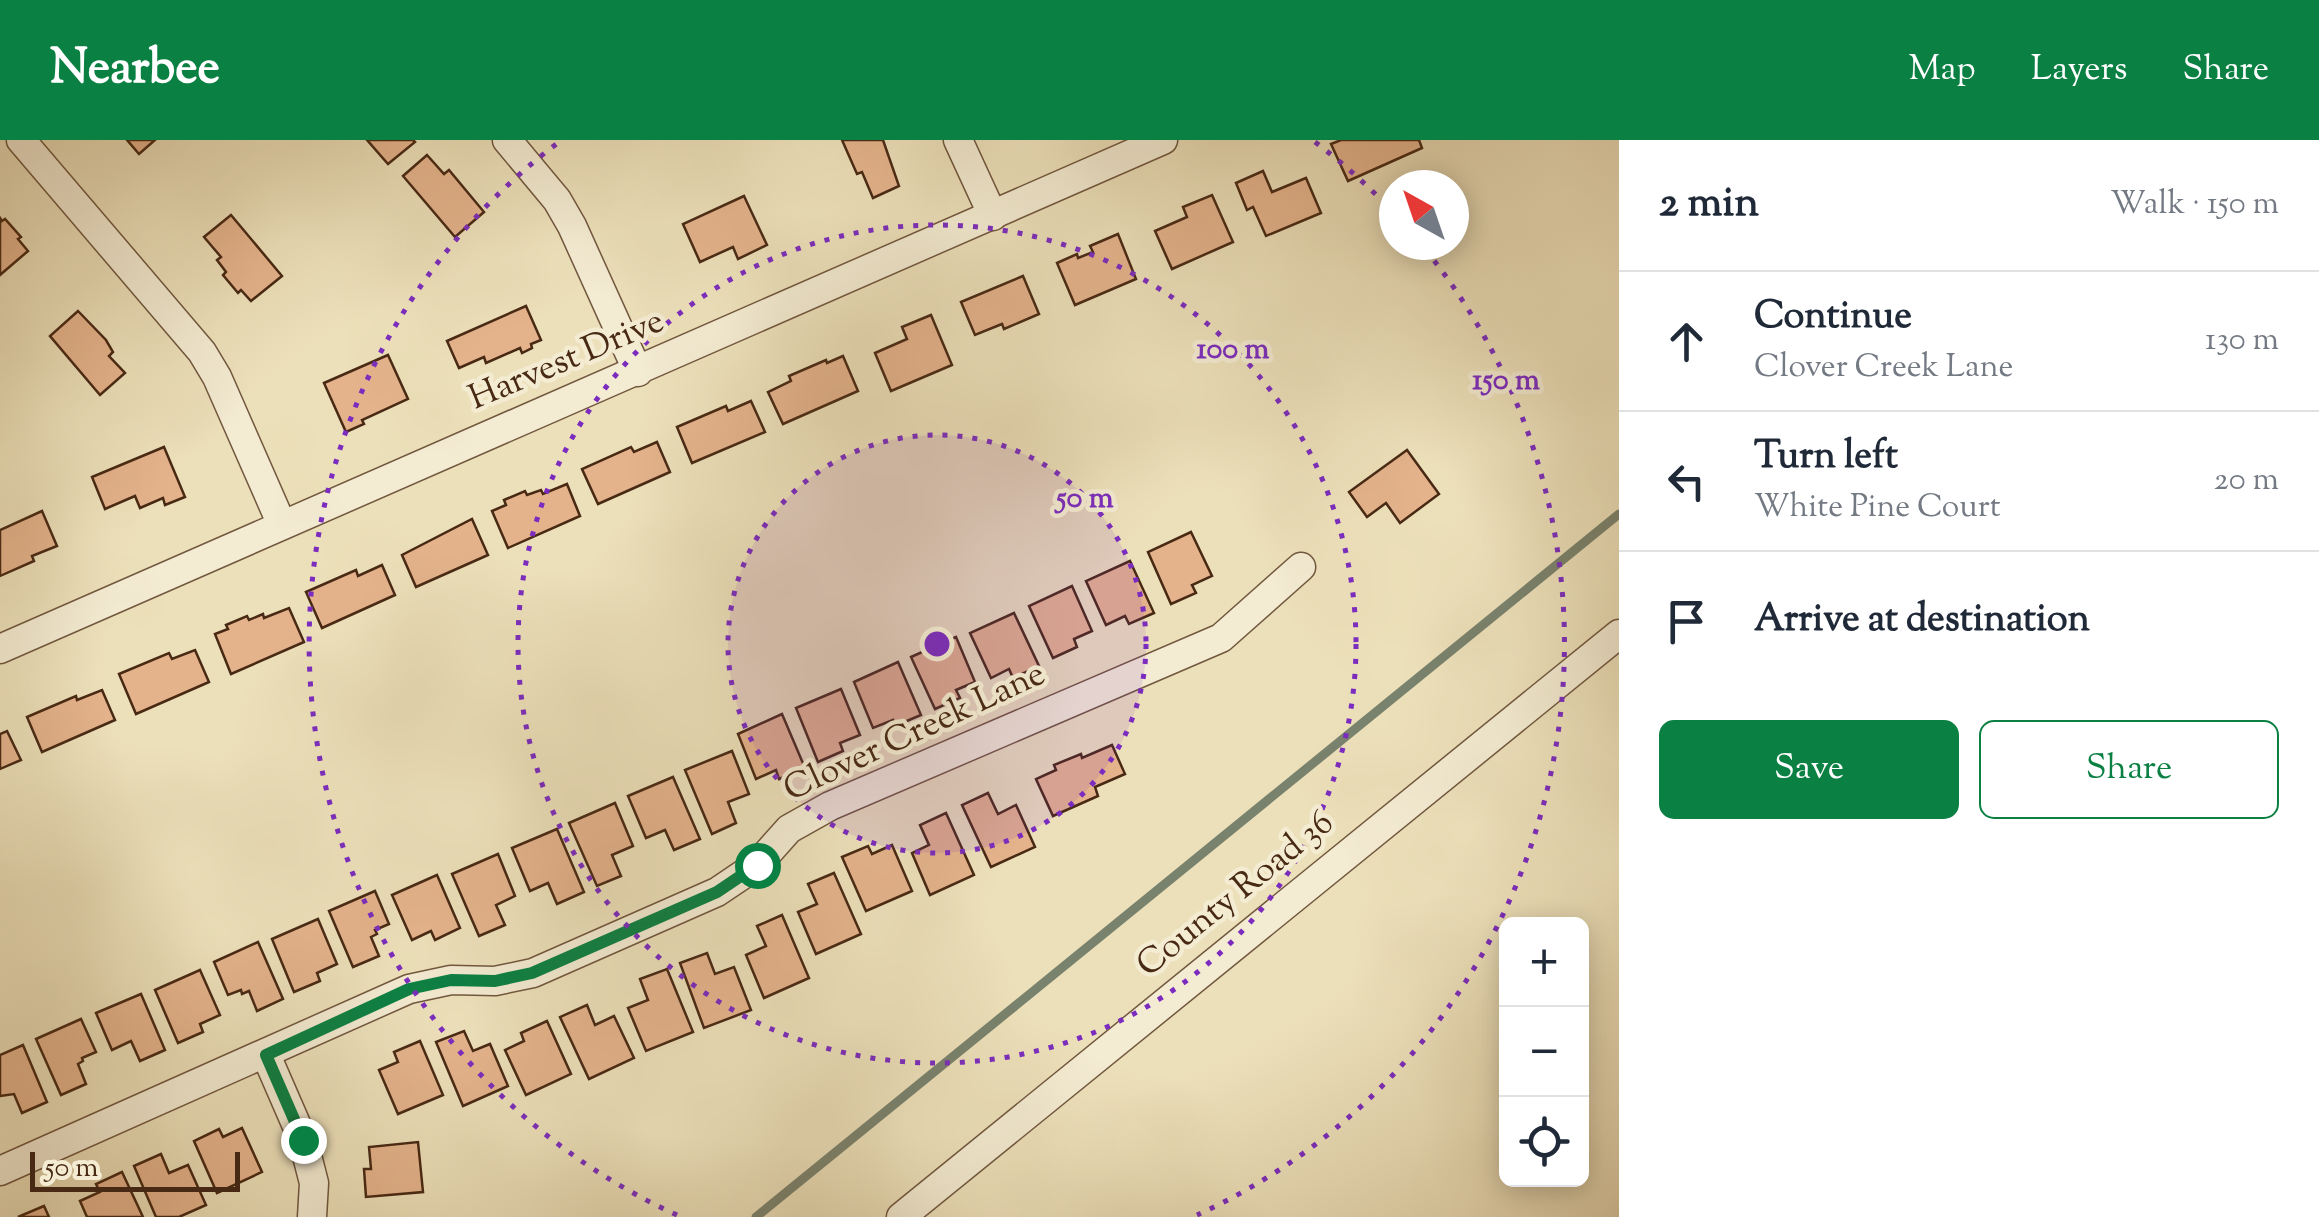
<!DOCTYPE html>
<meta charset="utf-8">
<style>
body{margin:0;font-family:"Sorts Mill Goudy",serif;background:#f6f6f7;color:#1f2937}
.controls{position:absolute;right:30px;bottom:30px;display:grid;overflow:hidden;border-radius:15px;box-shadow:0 5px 25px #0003}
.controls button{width:90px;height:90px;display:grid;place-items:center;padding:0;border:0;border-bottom:2px solid #e0e1e3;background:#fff;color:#1f2937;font:50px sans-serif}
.compass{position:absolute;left:1379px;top:30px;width:90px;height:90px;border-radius:50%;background:#fff;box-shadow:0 5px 25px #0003;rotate:320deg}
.scale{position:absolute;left:30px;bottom:25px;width:210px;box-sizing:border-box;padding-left:10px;border:5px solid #482914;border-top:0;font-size:28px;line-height:35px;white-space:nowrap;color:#482914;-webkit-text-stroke:8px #f3ebd2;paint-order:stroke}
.stop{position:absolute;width:30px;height:30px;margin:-22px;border:8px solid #0b8043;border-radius:50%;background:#fff}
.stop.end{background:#0b8043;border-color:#fff;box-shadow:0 2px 10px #0008}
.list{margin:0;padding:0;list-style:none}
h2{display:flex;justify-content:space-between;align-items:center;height:130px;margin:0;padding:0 40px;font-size:42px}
h2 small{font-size:32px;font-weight:400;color:#747a83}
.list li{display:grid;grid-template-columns:65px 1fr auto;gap:30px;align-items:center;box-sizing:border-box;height:140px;padding:0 40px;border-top:2px solid #e0e1e3}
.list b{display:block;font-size:38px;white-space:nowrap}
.list p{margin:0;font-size:32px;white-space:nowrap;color:#747a83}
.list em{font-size:32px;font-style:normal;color:#747a83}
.actions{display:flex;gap:20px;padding:30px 40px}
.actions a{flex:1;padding:22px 0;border:2px solid #0b8043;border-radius:15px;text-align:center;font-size:35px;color:#0b8043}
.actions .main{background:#0b8043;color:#fff}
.icon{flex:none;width:55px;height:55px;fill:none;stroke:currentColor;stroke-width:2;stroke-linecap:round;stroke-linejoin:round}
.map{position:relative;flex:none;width:1619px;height:1077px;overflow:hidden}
header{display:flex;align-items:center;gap:60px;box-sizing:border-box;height:140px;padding:0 50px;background:#0b8043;color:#fff}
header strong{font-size:48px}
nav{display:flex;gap:55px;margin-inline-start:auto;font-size:35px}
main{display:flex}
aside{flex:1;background:#fff}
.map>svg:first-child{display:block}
</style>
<header>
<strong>Nearbee</strong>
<nav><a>Map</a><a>Layers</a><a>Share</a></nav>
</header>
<main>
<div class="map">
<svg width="1619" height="1077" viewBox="0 0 1619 1077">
<rect width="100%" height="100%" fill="#ece0ba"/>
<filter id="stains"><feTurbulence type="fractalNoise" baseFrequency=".002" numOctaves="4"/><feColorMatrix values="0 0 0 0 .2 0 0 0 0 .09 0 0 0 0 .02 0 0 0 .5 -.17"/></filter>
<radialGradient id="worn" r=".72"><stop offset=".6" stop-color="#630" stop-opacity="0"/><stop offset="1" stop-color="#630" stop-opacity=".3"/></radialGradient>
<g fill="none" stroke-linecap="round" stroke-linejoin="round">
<path stroke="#79826d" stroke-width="9" d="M756,1077L1619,374"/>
</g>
<g fill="#e4b38c" stroke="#482914" stroke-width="2.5">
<path d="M127,0H155L139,14Z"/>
<path d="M367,0H413L415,2L388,24Z"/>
<path d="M842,0H883L899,46L873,58L862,32L857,34Z"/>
<path d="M1341,0H1419L1422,8L1348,41L1331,4Z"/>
<path d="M427,15L444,34L449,30L484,72L455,97L403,36Z"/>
<path d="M1263,31L1272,52L1306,38L1321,73L1266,96L1253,67L1247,70L1236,43Z"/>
<path d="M1212,55L1233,102L1172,129L1155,91L1187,77L1183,67Z"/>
<path d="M744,56L767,105L738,119L733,107L700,122L683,84Z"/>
<path d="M231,75L282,136L251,161L241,150L238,153L223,135L226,132L217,120L221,117L204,97Z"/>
<path d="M0,78L2,81L5,79L21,97L18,99L28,111L0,135Z"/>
<path d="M1118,94L1136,139L1075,165L1057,123L1077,114L1078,118L1093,112L1090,106Z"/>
<path d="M1023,136L1039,174L1004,189L1002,184L975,195L961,162Z"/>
<path d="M526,166L541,200L531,204L532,208L522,213L520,208L486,223L484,217L459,228L447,201Z"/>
<path d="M78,171L106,200L113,212L109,216L125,233L100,255L50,196Z"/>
<path d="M931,175L952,225L891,251L875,213L907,199L902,187Z"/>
<path d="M388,215L408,259L362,280L364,284L346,292L324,243Z"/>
<path d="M843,216L858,251L783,284L768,252L791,241L789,236L826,220L827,223Z"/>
<path d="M751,261L765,292L692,323L677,287L726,266L728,271Z"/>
<path d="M657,302L670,332L598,364L582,329L631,307L634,312Z"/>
<path d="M164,307L185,357L165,365L163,358L140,368L135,356L105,369L92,337Z"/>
<path d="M1407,310L1439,354L1400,383L1386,363L1367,377L1349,352Z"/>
<path d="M567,344L580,376L508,408L492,371L506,365L504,360L525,351L527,355L541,350L543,354Z"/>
<path d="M42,371L57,406L32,416L34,421L0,436V390Z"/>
<path d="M472,379L488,415L416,447L402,415Z"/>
<path d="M1191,392L1212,436L1192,445L1196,453L1171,464L1148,412Z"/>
<path d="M1130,421L1154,473L1129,484L1125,476L1106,485L1086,441Z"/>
<path d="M382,425L395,455L322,488L306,452L356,430L358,436Z"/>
<path d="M1072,446L1092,491L1074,499L1077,507L1053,518L1029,466Z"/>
<path d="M289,468L304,502L231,534L215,494L228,489L226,485L247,476L249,480L263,474L264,478Z"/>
<path d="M1014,473L1039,526L1013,538L1009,529L991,538L970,493Z"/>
<path d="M956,497L975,542L956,550L960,558L935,569L911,517Z"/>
<path d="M195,510L209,542L136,574L119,534L169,513L172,519Z"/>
<path d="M898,522L921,575L895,586L893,580L873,588L854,542Z"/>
<path d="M841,549L860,595L840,603L843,611L818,622L796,568Z"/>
<path d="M102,550L115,580L42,612L27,577L76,556L77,560Z"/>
<path d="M782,574L805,628L779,639L776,630L756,639L738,594Z"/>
<path d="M7,591L21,620L0,629V594Z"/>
<path d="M1112,605L1125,634L1095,647L1098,656L1053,676L1036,639L1056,630L1054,625L1081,614L1082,618Z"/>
<path d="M732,611L749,654L728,662L736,683L712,694L685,630Z"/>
<path d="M673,637L700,699L674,710L665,690L646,698L628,656Z"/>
<path d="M988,653L998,674L1016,665L1035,707L991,727L962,665Z"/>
<path d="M615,663L633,706L612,715L621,736L597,746L569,683Z"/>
<path d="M946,673L974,735L930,755L912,713L929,705L920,685Z"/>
<path d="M557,689L584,752L557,764L548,743L530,751L512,708Z"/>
<path d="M892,705L912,751L866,771L842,717L868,706L872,714Z"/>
<path d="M498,714L515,756L496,765L505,785L479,796L452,734Z"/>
<path d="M834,733L861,794L816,814L798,772L817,764L808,744Z"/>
<path d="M437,735L460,788L435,800L431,791L412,800L392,755Z"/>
<path d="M375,751L389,784L375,790L377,794L371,797L379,816L353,827L329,771Z"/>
<path d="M782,775L809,838L764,858L746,815L766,806L757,786Z"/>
<path d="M318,779L337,824L317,833L320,841L294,852L272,799Z"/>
<path d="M258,802L283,859L257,871L249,851L242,854L241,850L228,855L214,822Z"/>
<path d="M707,813L715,834L734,827L751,870L704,888L680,823Z"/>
<path d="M667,829L693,892L646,911L628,868L648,860L640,839Z"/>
<path d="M200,830L220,875L200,884L203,892L178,903L155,850Z"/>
<path d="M141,854L165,910L140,921L131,901L112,910L96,873Z"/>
<path d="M587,865L595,885L614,876L634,918L589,939L560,877Z"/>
<path d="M81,879L96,912L82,918L83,921L78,924L86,944L61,955L36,899Z"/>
<path d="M547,881L571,934L526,955L505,910L524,901L521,893Z"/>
<path d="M464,891L473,911L490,904L508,946L463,966L436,902Z"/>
<path d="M420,901L443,955L398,974L379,930L398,922L394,912Z"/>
<path d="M23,905L47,962L22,973L14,954L0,956V915Z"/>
<path d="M242,988L262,1032L217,1053L194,1001L219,989L223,997Z"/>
<path d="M418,1002L423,1052L366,1057L364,1029H371L369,1007Z"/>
<path d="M161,1014L169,1033L188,1025L206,1065L179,1077H156L134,1026Z"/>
<path d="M122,1032L143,1077H87L80,1061L100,1052L96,1044Z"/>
<path d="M44,1066L49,1077H18Z"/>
</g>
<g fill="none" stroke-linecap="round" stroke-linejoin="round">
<defs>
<g id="minor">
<path d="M21,0L202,212L217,237L282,385"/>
<path d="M507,0L557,60L572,86L638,232"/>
<path d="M958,0L993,76"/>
<path d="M0,509L1163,0"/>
<path d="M266,915L303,1000L314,1043L312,1077"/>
<path d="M0,1031L409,849L451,840L495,841L533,833L717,752L757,725L789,689L830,666L1221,498L1301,427"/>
<path d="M901,1077L1619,494"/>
</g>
</defs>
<use href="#minor" stroke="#71573e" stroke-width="31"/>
<use href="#minor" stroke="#f3ebd2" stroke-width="28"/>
</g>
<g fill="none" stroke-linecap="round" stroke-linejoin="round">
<path stroke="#0b8043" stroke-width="12" d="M303,1000L266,915L409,849L451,840L495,841L532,833L717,752L757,725"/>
</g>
<circle cx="937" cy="504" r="209" fill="#7b2cbf" fill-opacity=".12"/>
<g fill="none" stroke="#7b2cbf" stroke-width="5" stroke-dasharray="5 10">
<circle cx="937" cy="504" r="209"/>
<circle cx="937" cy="504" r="419"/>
<path d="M677 1075A628 628 0 0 1 559 2M1315 2A628 628 0 0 1 1393 72M1425 109A628 628 0 0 1 1197 1075"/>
</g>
<g text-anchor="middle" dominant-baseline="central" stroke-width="9" stroke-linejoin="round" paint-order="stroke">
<g font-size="35" fill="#482914" stroke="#f3ebd2">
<text transform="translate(567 221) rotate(-23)">Harvest Drive</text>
<text transform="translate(915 593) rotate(-25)">Clover Creek Lane</text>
<text transform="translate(1236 755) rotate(-39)">County Road 36</text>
</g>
</g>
<circle cx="937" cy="504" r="15" fill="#7b2cbf" stroke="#f3ebd2" stroke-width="5"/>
<g font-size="30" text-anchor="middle" font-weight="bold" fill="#7b2cbf" stroke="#f3ebd2" stroke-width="9" stroke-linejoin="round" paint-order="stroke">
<text x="1233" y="218">100 m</text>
<text x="1506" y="249">150 m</text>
<text x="1085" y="367">50 m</text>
</g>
<rect width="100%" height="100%" filter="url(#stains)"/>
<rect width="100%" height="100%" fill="url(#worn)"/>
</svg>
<div class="controls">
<button>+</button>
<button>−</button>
<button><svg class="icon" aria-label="locate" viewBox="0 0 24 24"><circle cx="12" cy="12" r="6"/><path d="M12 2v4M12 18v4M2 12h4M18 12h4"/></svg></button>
</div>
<svg class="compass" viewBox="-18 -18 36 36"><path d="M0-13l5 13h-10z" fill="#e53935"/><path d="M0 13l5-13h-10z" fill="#747a83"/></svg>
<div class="scale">50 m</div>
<div class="stop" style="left:757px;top:725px"></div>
<div class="stop end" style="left:303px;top:1000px"></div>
</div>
<aside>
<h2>2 min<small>Walk · 150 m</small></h2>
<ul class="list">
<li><svg class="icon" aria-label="ahead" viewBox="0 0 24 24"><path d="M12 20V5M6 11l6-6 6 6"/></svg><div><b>Continue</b><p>Clover Creek Lane</p></div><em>130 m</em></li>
<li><svg class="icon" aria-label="left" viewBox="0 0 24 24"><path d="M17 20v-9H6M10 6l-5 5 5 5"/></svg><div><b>Turn left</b><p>White Pine Court</p></div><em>20 m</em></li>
<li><svg class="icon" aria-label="arrive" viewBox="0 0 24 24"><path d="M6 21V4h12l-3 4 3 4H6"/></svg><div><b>Arrive at destination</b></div></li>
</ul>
<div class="actions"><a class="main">Save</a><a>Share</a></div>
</aside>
</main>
